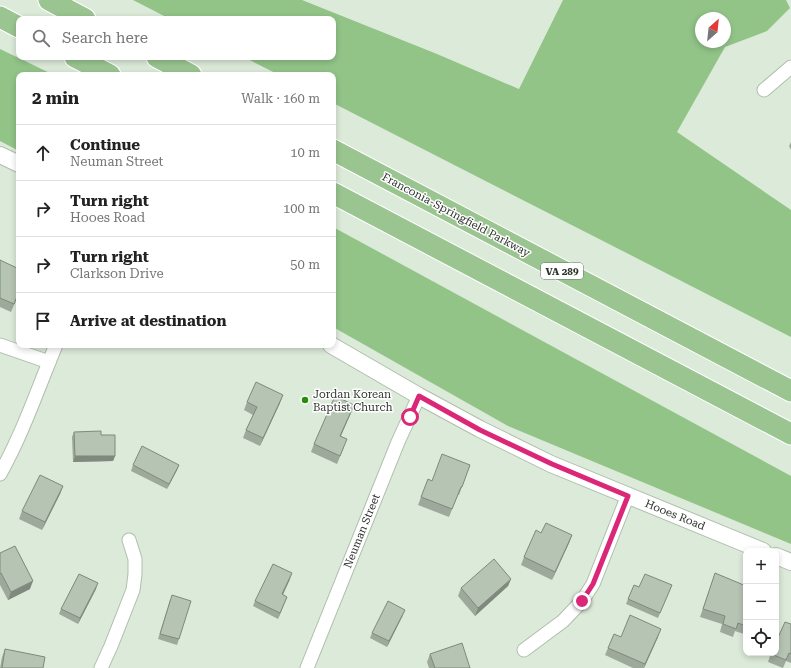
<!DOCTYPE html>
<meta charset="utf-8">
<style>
body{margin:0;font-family:"Roboto Serif",serif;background:#f2f2f2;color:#222}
.controls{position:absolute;right:12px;bottom:12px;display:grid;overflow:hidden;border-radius:8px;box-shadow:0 2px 6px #0003}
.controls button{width:36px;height:36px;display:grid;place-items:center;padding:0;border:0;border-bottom:1px solid #e0e0e0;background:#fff;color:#222;font:20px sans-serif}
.compass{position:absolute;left:695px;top:12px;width:36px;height:36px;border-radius:50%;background:#fff;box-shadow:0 2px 6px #0003;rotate:27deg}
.stop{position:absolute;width:12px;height:12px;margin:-9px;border:3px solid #db2777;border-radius:50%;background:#fff}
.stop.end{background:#db2777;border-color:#fff;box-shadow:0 1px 4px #0008}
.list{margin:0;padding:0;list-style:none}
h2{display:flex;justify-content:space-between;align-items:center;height:52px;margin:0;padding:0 16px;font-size:17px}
h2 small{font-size:13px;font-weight:400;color:#767676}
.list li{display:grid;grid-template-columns:26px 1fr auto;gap:12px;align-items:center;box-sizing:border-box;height:56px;padding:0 16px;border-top:1px solid #e0e0e0}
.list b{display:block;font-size:15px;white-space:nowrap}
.list p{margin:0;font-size:13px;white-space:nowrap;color:#767676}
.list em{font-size:13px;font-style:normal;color:#767676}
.icon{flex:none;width:22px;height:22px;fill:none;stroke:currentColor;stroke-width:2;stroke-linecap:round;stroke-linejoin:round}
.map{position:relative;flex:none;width:791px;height:668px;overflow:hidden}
.search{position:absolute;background:#fff;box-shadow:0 2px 6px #0003;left:16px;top:16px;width:320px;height:44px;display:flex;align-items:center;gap:10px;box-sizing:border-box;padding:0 14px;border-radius:8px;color:#767676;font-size:15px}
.panel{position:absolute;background:#fff;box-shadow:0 2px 6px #0003;left:16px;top:72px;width:320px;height:276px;border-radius:8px}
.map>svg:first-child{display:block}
</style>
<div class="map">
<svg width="791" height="668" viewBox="0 0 791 668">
<rect width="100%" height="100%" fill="#dcead9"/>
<g fill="#92c488" fill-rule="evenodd">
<path d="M133,0H302L437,54L519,89L563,0H786L790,8L767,31L725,47L677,132L791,210V337L333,103V75H279L244,57H333V19H170ZM701,18H725V42H701Z"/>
<path d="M0,49L54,75H19V151L0,141Z"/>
<path d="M333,227L791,476V544L508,426L333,327Z"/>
</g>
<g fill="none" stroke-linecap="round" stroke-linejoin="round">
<defs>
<g id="minor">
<path d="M764,90L791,67"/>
<path d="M0,345L49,362"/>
<path d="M0,474C23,433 38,388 56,345"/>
<path d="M524,650L563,621L582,601L593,584L628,495"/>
<path d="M101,668L111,646L133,590L135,574V559L129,540"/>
<path d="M307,668L398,442L419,396"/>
</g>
<g id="tertiary">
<path d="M0,155L19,164"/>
<path d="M331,345L419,396L480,429L551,464L763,551"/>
<path d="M776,556L791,562"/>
</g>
<g id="primary">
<path d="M49,0L85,19"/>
<path d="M0,17L19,27"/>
<path d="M75,57L110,75"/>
<path d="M157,57L191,75"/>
<path d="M333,150L791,391"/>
<path d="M333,193L791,434"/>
</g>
</defs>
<use href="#minor" stroke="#b0bead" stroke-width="15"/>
<use href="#tertiary" stroke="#b0bead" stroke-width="18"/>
<use href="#primary" stroke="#fff" stroke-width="23"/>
<use href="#minor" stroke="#fff" stroke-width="13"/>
<use href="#tertiary" stroke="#fff" stroke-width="16"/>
<use href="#primary" stroke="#9ac591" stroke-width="21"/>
</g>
<g fill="#9da99a">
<path d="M791,142V150L789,146Z"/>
<path d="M0,260L19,293L11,312L0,307Z"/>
<path d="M247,402L280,403L260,446L243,438L246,430L253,415L244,410Z"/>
<path d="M354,405L341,436L344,447L337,464L311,452L314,444Z"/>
<path d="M74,432L101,435L115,456L113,461L73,462L72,437Z"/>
<path d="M133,465H179L177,470L167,489L131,471Z"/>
<path d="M470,465L459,495H458L449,517L418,505L428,479L432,481Z"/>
<path d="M63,486L60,494L42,530L19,519L22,511Z"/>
<path d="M541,533L572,535L569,543L552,580L521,565L524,557Z"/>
<path d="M0,553L30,589L8,600L0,585Z"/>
<path d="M715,573L746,586V627L744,634L735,631L733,637L720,632L722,624L700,617Z"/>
<path d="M290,579L283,595L287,597L278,619L253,606L255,601Z"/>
<path d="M511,579L508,586L475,616L458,596L461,588Z"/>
<path d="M672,585L658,618L626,604L628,599L639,587Z"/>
<path d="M96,589L78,624L59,614L61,609Z"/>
<path d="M170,600L179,639L177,645L158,639Z"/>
<path d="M403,615L387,647L370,638L372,633Z"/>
<path d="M791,624V663L786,661L783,668L768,662L771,653Z"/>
<path d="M621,637H658L644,668H633L605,655L608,648Z"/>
<path d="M5,649L43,668H0L2,657Z"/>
<path d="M430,654L470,668H429L427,662Z"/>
</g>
<g fill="#7f897d">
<path d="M283,395L280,403L260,446L263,438Z"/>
<path d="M354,405L351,413L337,444L340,436Z"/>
<path d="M75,456H115L113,461L73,462Z"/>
<path d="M179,465L177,470L167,489L169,484Z"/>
<path d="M63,486L60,494L42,530L45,522Z"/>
<path d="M572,535L569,543L552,580L555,572Z"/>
<path d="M292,573L290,579L280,600L282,594Z"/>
<path d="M511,579L508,586L475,616L478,608Z"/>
<path d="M33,581L30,589L8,600L11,592Z"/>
<path d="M98,583L96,589L78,624L80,618Z"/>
<path d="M287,597L285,602L278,619L280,613Z"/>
<path d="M405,610L403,615L387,647L389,641Z"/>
<path d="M661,629L658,637L644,668L645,664Z"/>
</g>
<g fill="#b6c4b3" stroke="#7f897d">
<path d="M0,260L19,269V292L14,304L0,298Z"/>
<path d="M256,382L283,395L263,438L246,430L257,407L247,402Z"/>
<path d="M335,396L354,405L340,436L347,439L340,456L314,444Z"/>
<path d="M101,431V435H115V456H75L74,432Z"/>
<path d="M142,446L179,465L169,484L133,465Z"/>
<path d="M442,454L470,465L462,487H461L452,509L421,497L428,479L432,481Z"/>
<path d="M40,475L63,486L45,522L22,511Z"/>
<path d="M546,523L572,535L555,572L524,557L536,530L541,533Z"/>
<path d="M15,546L33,581L11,592L1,573L0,574V553Z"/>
<path d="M494,559L511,579L478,608L461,588Z"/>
<path d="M273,564L292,573L282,594L287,597L280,613L255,601Z"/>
<path d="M715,573L746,586V626L738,623L736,629L723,624L725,616L703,609Z"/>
<path d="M79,574L98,583L80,618L61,609Z"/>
<path d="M645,574L672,585L660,613L628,599L634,585L639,587Z"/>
<path d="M172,595L191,601L179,639L160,634Z"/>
<path d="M388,601L405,610L389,641L372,633Z"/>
<path d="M630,615L661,629L645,664L608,648L614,634L621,637Z"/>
<path d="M785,622L791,624V654L789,653L786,660L771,654V653H776V642Z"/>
<path d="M462,643L470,668H435L430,654Z"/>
<path d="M5,649L45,657L43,668H2Z"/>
</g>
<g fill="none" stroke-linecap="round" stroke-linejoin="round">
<path stroke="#db2777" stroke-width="5" d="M410,417L419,396L480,430L552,464L628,496L593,584L582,601"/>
</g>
<circle fill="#268d07" stroke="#fff" stroke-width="1.5" cx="305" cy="400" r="4"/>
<g text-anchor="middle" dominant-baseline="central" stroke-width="3" stroke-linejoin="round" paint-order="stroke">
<rect fill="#fff" stroke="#6d716c" stroke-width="1" x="541" y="263" width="42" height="16" rx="3"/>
<g font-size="10" font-weight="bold" fill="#2e342d">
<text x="562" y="271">VA 289</text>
</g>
<g font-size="11" fill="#2e342d" stroke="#fff">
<text transform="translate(456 215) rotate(28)">Franconia-Springfield Parkway</text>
<text transform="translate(675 515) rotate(22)">Hooes Road</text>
<text transform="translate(362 531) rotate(-68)">Neuman Street</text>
</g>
<g font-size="11" fill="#2e342d" stroke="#fff" text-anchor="start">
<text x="313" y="394">Jordan Korean<tspan x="313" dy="13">Baptist Church</tspan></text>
</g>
</g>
</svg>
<div class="controls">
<button>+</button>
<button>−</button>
<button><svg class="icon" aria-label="locate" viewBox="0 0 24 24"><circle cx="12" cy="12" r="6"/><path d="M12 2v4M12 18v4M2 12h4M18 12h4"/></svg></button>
</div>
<svg class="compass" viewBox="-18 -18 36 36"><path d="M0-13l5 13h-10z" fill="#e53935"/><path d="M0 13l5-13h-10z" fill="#767676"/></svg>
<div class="stop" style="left:410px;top:417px"></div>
<div class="stop end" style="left:582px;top:601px"></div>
<div class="search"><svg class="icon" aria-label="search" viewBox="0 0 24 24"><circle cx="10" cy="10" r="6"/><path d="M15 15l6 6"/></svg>Search here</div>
<section class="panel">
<h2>2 min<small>Walk · 160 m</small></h2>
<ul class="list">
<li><svg class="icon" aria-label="ahead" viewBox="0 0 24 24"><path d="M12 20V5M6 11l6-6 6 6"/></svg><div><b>Continue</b><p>Neuman Street</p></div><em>10 m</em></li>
<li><svg class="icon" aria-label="right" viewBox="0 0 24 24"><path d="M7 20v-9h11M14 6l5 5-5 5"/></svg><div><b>Turn right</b><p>Hooes Road</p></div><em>100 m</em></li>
<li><svg class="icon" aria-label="right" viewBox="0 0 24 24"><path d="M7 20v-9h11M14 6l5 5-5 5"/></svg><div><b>Turn right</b><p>Clarkson Drive</p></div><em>50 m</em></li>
<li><svg class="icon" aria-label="arrive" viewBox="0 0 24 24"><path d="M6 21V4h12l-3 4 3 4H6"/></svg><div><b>Arrive at destination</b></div></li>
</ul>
</section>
</div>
